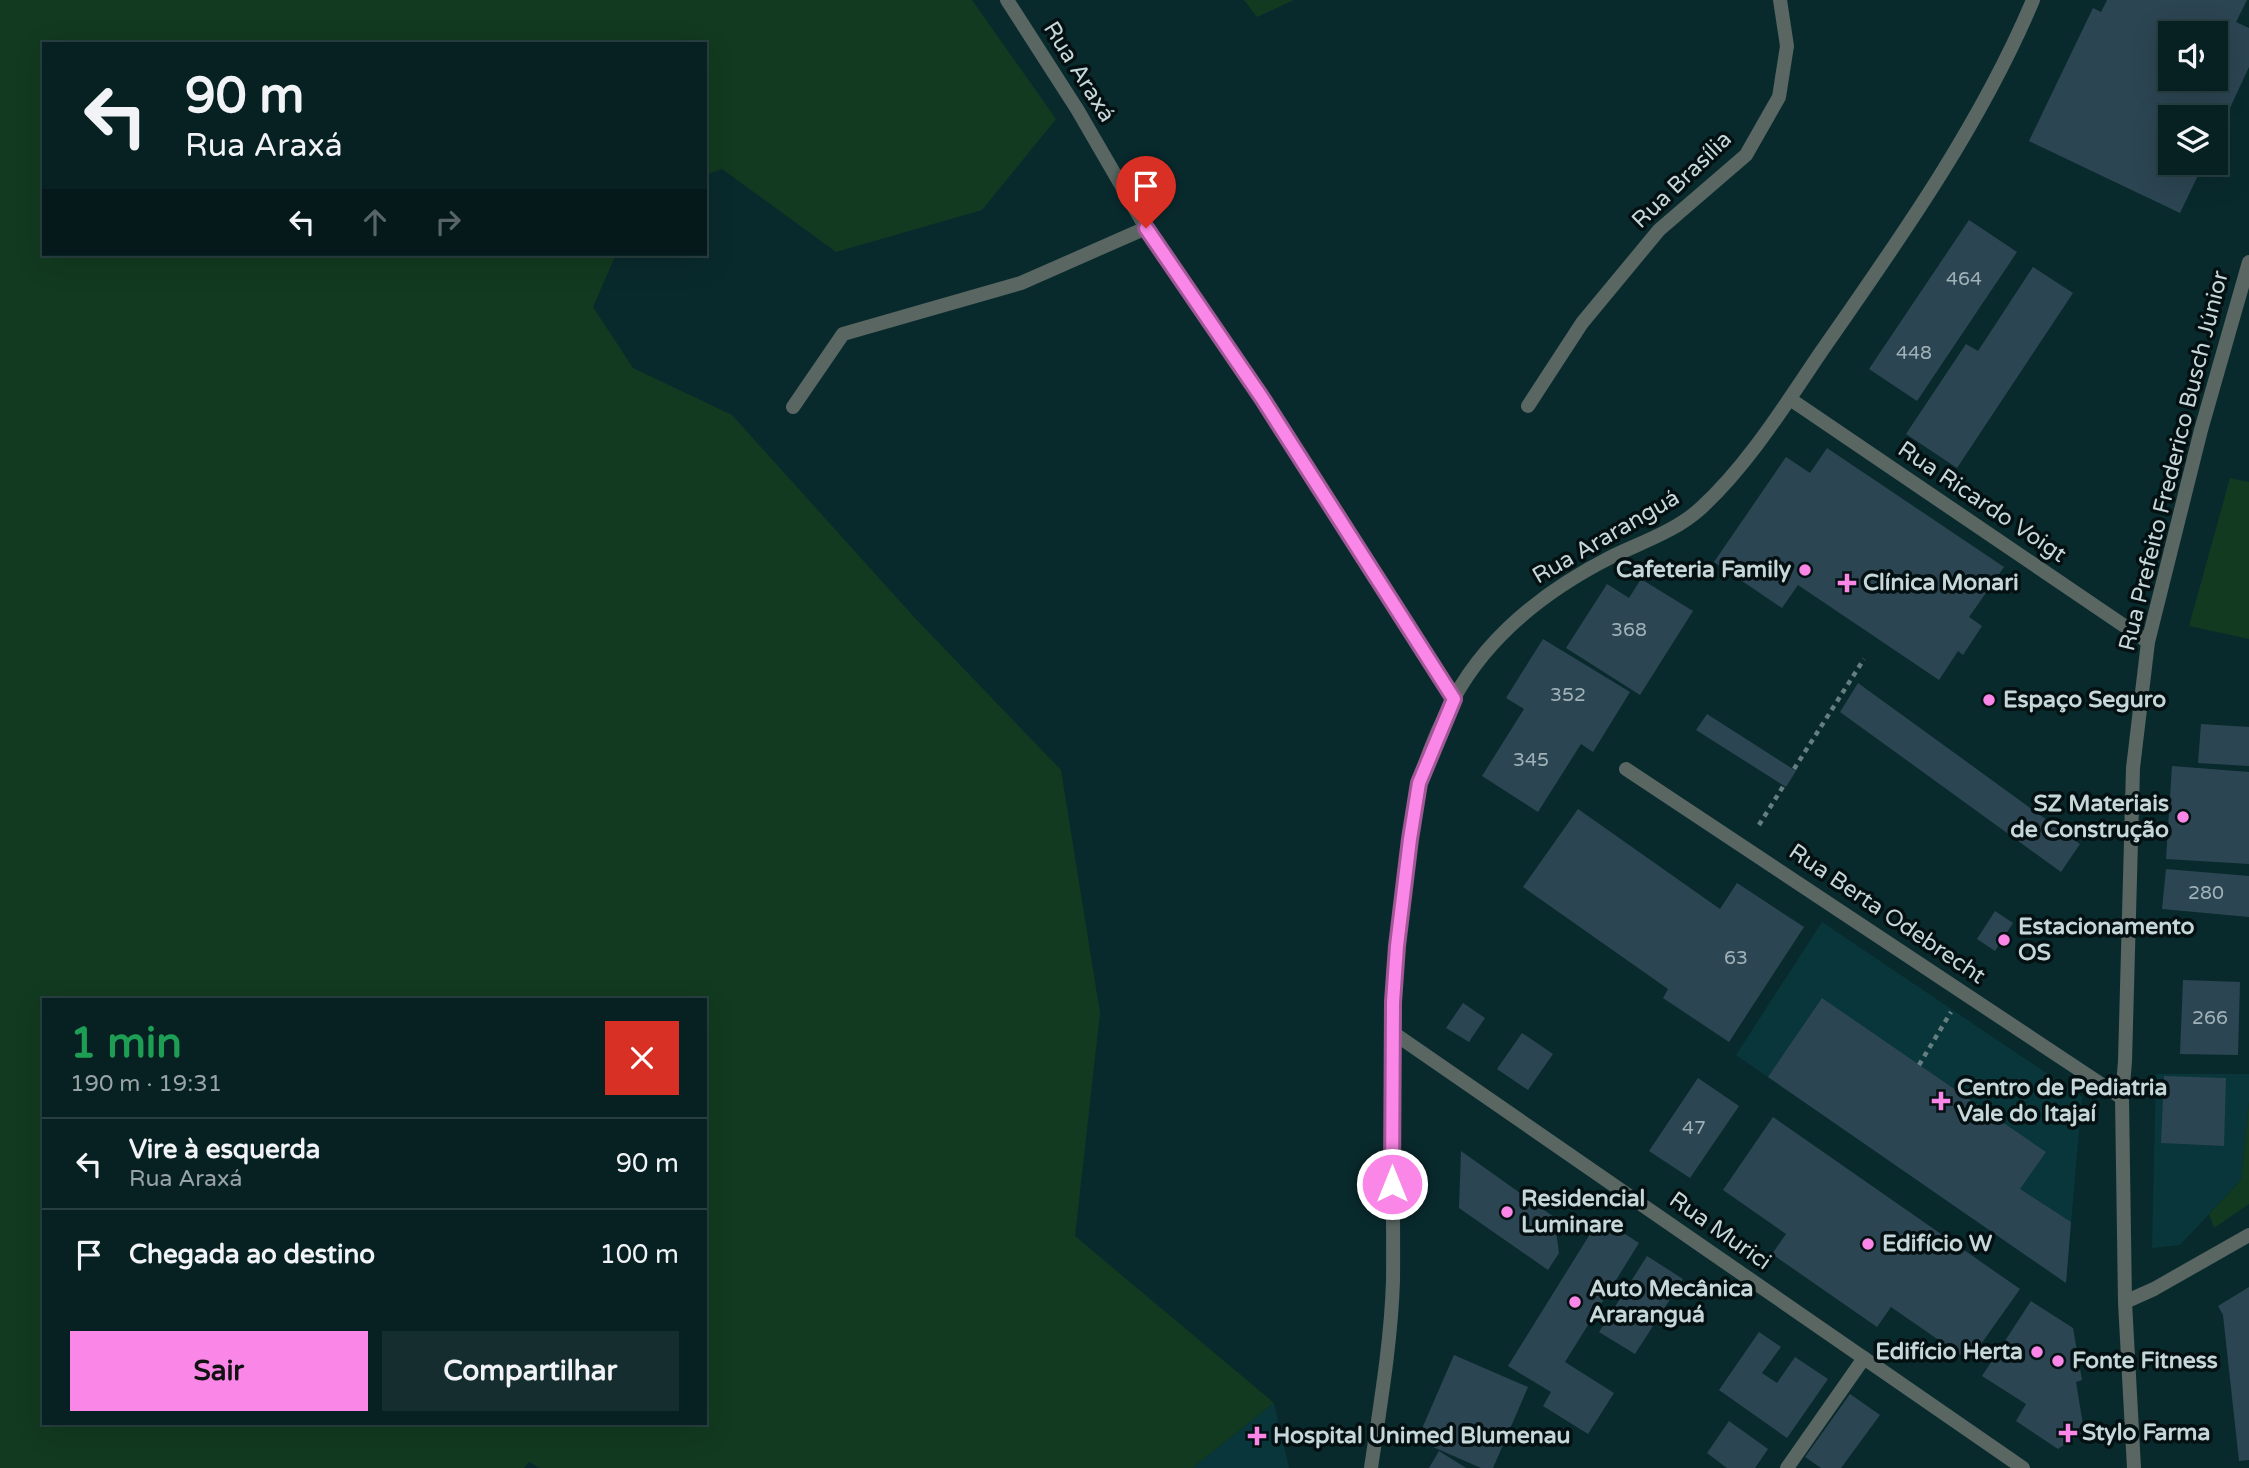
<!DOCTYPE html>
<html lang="pt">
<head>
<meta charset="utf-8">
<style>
  :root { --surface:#072022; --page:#152d2f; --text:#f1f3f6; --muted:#98a3a5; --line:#283e40; --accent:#fa87e7 }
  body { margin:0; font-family:"Varela Round",sans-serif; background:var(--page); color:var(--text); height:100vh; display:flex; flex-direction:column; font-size:26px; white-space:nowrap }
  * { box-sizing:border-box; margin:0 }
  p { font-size:23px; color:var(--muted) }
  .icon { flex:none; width:38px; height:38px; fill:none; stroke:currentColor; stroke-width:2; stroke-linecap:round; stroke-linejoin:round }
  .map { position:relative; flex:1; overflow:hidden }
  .panel { position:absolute; left:42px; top:998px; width:665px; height:427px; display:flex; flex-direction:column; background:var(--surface); border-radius:0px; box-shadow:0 7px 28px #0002,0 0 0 2px var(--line) }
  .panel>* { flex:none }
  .hud { position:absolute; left:42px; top:42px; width:665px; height:214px; border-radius:0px; box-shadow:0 7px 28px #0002,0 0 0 2px var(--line); background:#072022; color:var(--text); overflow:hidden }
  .fabs { position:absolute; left:2158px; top:21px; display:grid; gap:14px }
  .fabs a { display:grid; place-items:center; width:70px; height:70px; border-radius:0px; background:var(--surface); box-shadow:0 7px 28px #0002,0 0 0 2px var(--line); font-size:35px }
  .pin { position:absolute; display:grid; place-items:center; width:60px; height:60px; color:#fff; margin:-72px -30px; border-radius:50% 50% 50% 0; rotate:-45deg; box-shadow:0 0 7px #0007 }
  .pin .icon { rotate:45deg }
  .me { position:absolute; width:77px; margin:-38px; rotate:0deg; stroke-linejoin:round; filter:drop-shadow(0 0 5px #0008) }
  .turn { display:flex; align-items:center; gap:24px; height:147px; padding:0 28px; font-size:32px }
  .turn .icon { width:91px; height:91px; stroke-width:2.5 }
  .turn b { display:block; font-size:49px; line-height:60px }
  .lanes { display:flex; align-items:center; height:66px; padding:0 28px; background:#0003; justify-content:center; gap:35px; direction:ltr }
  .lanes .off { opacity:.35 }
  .round { display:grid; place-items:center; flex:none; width:74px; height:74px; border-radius:0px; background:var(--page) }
  .headline { display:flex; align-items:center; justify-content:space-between; height:119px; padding:0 28px }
  h1 { font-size:42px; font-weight:700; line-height:52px; color:#1e9e55 }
  .cta { display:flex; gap:14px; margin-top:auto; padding:14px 28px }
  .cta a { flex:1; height:80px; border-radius:0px; background:var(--accent); color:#111; font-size:28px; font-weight:700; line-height:80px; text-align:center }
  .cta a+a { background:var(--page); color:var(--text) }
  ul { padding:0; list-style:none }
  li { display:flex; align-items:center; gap:21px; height:91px; padding:0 28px; border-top:2px solid var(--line) }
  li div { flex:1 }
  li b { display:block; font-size:26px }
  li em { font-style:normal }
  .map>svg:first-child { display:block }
  .built { fill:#08363a }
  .green { fill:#123a20; fill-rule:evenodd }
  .building { fill:#2c4552; fill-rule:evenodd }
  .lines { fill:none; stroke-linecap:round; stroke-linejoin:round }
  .path { stroke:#657e80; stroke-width:4.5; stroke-dasharray:5 5; stroke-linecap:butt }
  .lane { stroke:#596662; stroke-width:14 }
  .street { stroke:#596662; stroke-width:14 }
  .route-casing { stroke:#a25896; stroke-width:18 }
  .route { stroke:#fa87e7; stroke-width:12 }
  .poi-dot { fill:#fa87e7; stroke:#041012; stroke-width:2.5 }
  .labels { text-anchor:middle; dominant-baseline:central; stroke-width:7; stroke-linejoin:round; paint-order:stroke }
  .number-label { font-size:19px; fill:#a0b2b7 }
  .street-label { font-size:23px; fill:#c6d7d9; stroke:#041012 }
  .poi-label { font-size:23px; font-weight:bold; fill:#c6d7d9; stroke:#041012; text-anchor:start }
</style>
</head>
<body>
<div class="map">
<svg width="2249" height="1468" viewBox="0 0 2249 1468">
  <rect width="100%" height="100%" fill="#092a2d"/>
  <path class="built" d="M1822 922 2082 1097 2066 1283 1736 1055Z
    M2156 1074H2249V1103L2241 1180 2180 1245 2152 1248Z
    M1274 1403 1289 1468H1192Z"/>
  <path class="green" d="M0 0H972L1056 119 982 210 836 252 722 169 705 175V44H44V254H616L593 307 633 368 732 415 914 617 1061 770 1100 1013 1075 1236 1274 1403 1192 1468H540L529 1462 524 1468H0ZM44 999H705V1423H44Z
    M1244 0H1294L1257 17Z
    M2230 478 2249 482V639L2189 626Z
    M2249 1103V1204L2214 1228 2209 1214 2241 1180Z"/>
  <path class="building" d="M2107 0H2247L2236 22 2249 28V67L2216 138V117H2170V163H2204L2180 213 2029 141 2093 8 2101 12ZM2170 33H2216V79H2170Z
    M1969 220 2017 252 1917 401 1869 369Z
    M2033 267 2073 293 1957 468 1906 434 1966 344 1978 351Z
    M1827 448 2004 567 1969 617 1982 626 1963 655 1958 651 1939 680 1798 585 1782 608 1714 562 1786 457 1810 473Z
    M1641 579 1693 611 1640 695 1566 648 1607 584 1629 598Z
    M1543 639 1630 692 1593 752 1581 744 1538 812 1482 776 1524 709 1506 698Z
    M1858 683 2080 844 2061 872 1840 712Z
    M1707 714 1796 771 1786 787 1696 730Z
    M2201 724 2249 727V766L2198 763Z
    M2172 766 2249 772V864L2166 859Z
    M1578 809 1720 909 1737 883 1804 927 1729 1042 1663 998 1668 989 1523 887Z
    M2166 869 2249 876V917L2162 909Z
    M1995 911 2013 923 1995 951 1977 939Z
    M2183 980 2240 982 2238 1055 2180 1054Z
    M1822 998 2046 1152 2020 1189 2071 1222 2066 1283 1768 1077Z
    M1463 1003 1485 1018 1469 1042 1446 1028Z
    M1522 1033 1553 1054 1528 1090 1497 1069Z
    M2164 1076 2226 1078 2224 1146 2161 1143Z
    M1698 1078 1739 1106 1690 1178 1649 1151Z
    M1773 1117 2020 1289 1969 1361 1891 1307 1877 1327 1772 1254 1786 1234 1723 1190Z
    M1461 1151 1554 1217 1559 1253 1548 1270 1459 1208Z
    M1600 1218 1639 1243 1565 1362 1614 1393 1588 1434 1543 1406 1551 1392 1508 1366Z
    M1647 1256 1683 1279 1635 1354 1599 1332Z
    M2249 1287V1460L2239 1461 2223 1315 2218 1306Z
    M2031 1301 2073 1328 2082 1380 2076 1382 2084 1431 2058 1449 2016 1421 2026 1404 1982 1376Z
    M1759 1332 1781 1347 1762 1373 1777 1383 1795 1357 1828 1379 1787 1438 1719 1390Z
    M1454 1355 1528 1387 1493 1468H1481L1417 1440Z
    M1850 1394 1880 1415 1841 1468H1821L1805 1457Z
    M1729 1421 1768 1449 1755 1468H1727L1707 1453Z
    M1439 1451 1466 1468H1429Z"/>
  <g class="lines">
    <path class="path" d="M1794 769 1864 659
      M1759 825 1784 785
      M1919 1065 1951 1012"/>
    <path class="lane" d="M793 407 843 334 1021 283 1146 228
      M1787 1468 1864 1358"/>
    <path class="street" d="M1007 0 1077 109 1146 228 1262 398 1454 699
      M1790 399 2148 642
      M1528 406 1582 323 1659 230 1746 155 1779 97 1787 46 1780 0
      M1626 769 2122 1098
      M1392 1032 2023 1468
      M2125 1302 2154 1289 2249 1235
      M1371 1468C1380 1406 1391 1343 1393 1281 1394 1189 1390 1098 1393 1006 1395 963 1400 921 1406 878 1410 847 1412 815 1419 785 1426 756 1440 724 1454 698 1489 634 1548 589 1611 557 1642 542 1676 531 1701 508 1748 465 1785 405 1821 352 1899 240 1980 126 2033 0
      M2134 1468 2125 1302 2122 1098 2125 1061 2133 768 2148 642 2201 430 2249 262"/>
  </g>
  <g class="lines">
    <g class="route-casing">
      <path id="route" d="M1146 228 1262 398 1454 699 1419 783 1410 839 1397 946 1393 1002 1392 1184"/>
    </g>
    <use href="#route" class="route"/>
  </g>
  <g class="poi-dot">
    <circle cx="1805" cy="570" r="7"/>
    <path d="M1843.5 572.5h7v7h7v7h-7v7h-7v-7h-7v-7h7z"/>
    <circle cx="1989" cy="700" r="7"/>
    <circle cx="2183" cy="817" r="7"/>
    <circle cx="2004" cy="940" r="7"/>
    <path d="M1937.5 1090.5h7v7h7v7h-7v7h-7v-7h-7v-7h7z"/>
    <circle cx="1507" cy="1212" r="7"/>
    <circle cx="1868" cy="1244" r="7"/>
    <circle cx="1575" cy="1302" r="7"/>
    <circle cx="2037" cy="1352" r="7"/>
    <circle cx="2058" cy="1361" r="7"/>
    <path d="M2064.5 1422.5h7v7h7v7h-7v7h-7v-7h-7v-7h7z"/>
    <path d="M1253.5 1425.5h7v7h7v7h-7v7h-7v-7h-7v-7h7z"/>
  </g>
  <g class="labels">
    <g class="number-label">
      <text x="1964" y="279">464</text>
      <text x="1914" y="353">448</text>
      <text x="1629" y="630">368</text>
      <text x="1568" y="695">352</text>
      <text x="1531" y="760">345</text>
      <text x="2206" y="893">280</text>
      <text x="1736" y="958">63</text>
      <text x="2210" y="1018">266</text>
      <text x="1694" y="1128">47</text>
    </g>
    <g class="street-label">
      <text transform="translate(1079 72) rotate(58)">Rua Araxá</text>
      <text transform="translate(1682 180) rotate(-44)">Rua Brasília</text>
      <text transform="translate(2174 461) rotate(-76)">Rua Prefeito Frederico Busch Júnior</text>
      <text transform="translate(1982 502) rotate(34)">Rua Ricardo Voigt</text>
      <text transform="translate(1606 537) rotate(-30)">Rua Araranguá</text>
      <text transform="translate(1887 914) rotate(34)">Rua Berta Odebrecht</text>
      <text transform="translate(1720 1231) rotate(35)">Rua Murici</text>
    </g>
    <g class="poi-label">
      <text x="1791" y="570" text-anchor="end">Cafeteria Family</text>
      <text x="1863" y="583">Clínica Monari</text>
      <text x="2003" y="700">Espaço Seguro</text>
      <text x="2169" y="804" text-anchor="end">SZ Materiais<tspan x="2169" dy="26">de Construção</tspan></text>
      <text x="2018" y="927">Estacionamento<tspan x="2018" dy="26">OS</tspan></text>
      <text x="1957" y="1088">Centro de Pediatria<tspan x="1957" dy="26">Vale do Itajaí</tspan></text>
      <text x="1521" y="1199">Residencial<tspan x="1521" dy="26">Luminare</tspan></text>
      <text x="1882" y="1244">Edifício W</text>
      <text x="1589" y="1289">Auto Mecânica<tspan x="1589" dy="26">Araranguá</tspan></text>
      <text x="2023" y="1352" text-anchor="end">Edifício Herta</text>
      <text x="2072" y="1361">Fonte Fitness</text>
      <text x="2082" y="1433">Stylo Farma</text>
      <text x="1273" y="1436">Hospital Unimed Blumenau</text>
    </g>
  </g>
</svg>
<div class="fabs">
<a><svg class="icon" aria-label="sound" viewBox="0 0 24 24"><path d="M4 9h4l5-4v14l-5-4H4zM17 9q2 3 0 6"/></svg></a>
<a><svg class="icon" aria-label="layers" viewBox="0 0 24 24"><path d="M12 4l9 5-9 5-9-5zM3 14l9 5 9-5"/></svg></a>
</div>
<div class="pin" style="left:1146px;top:228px;background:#d93025"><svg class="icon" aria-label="arrive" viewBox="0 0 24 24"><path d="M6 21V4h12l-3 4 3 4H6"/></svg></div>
<svg class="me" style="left:1392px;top:1184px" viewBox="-20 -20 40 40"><circle r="17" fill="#fa87e7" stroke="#fff" stroke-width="3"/><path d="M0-11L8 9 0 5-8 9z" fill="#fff"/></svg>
<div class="hud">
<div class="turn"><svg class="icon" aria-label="left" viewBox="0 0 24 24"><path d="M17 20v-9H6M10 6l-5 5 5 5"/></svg><div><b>90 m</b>Rua Araxá</div></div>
<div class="lanes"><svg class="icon" aria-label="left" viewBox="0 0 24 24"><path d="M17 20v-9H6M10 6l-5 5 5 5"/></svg><svg class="icon off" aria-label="ahead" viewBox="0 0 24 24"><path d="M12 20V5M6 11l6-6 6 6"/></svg><svg class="icon off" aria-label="right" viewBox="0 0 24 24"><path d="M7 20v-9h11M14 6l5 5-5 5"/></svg></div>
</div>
<section class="panel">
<div class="headline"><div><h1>1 min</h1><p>190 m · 19:31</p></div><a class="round" style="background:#d93025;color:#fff"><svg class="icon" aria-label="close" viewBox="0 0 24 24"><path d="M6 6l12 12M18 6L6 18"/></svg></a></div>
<ul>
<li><svg class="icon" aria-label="left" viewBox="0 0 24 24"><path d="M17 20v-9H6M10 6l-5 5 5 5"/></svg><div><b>Vire à esquerda</b><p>Rua Araxá</p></div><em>90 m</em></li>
<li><svg class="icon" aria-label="arrive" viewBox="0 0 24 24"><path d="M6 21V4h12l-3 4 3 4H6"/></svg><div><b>Chegada ao destino</b></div><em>100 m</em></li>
</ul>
<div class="cta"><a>Sair</a><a>Compartilhar</a></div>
</section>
</div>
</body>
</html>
